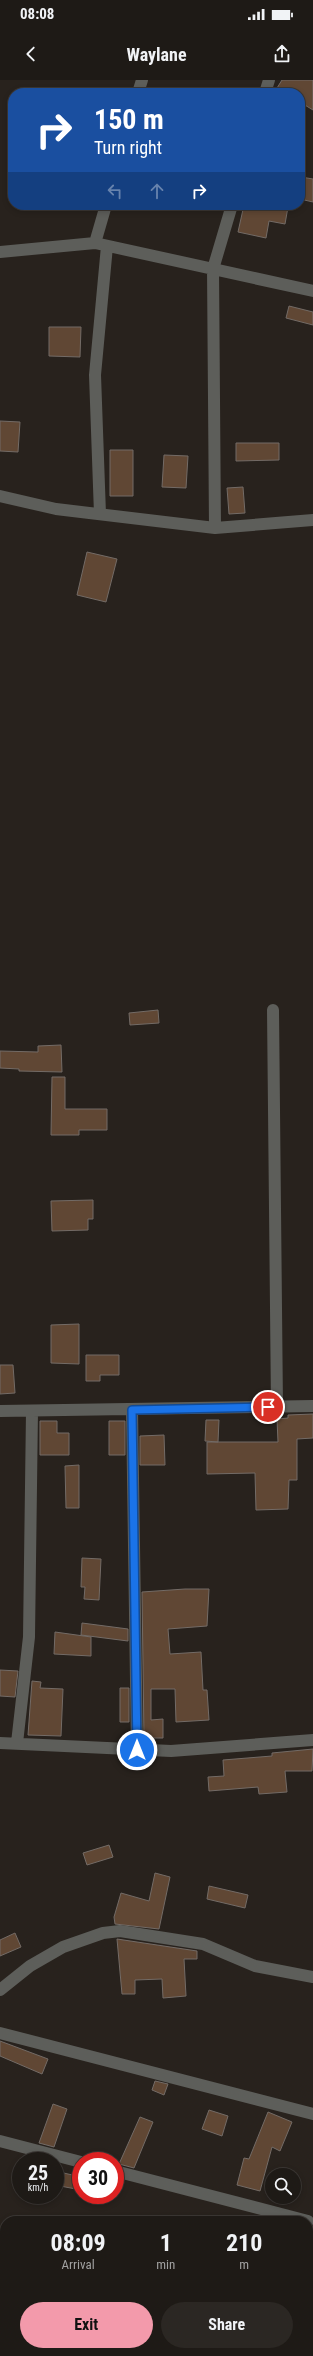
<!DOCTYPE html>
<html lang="en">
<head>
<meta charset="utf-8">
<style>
  :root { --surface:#1e1a16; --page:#2b2723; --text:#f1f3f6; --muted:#a1a1a1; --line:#3c3835; --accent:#f39aab }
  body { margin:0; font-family:"Roboto Condensed",sans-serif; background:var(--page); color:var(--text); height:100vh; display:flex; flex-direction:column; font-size:15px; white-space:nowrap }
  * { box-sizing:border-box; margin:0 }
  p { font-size:13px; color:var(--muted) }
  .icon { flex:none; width:22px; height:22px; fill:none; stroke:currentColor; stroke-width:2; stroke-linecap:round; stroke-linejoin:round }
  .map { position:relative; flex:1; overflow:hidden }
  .side { position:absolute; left:0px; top:2136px; width:313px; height:140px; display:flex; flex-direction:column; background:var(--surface); border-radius:16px 16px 0 0; box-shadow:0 2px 6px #0003,0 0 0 1px var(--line) }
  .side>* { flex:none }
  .banner { position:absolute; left:8px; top:8px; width:297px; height:122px; border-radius:16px; box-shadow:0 2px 6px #0003,0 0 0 1px var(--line); background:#1a4fa0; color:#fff; overflow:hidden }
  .controls { position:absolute; left:265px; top:2088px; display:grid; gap:8px }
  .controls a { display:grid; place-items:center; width:36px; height:36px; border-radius:50%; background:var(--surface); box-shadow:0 2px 6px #0003,0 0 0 1px var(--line); font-size:20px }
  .speed { position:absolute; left:12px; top:2072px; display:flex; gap:8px; font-size:20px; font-weight:700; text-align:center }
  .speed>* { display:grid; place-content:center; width:52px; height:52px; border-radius:50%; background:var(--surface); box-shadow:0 2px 6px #0003,0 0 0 1px var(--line); line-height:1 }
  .speed small { font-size:10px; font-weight:400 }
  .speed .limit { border:6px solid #d22; background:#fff; color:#111 }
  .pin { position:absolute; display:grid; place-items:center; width:34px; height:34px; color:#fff; margin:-17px; border:2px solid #fff; border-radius:50%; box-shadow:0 1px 4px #0007 }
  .me { position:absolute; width:44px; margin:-22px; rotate:0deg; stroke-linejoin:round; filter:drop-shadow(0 0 3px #0008) }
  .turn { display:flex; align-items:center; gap:14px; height:84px; padding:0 20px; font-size:18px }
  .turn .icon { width:52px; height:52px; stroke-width:2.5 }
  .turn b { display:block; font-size:28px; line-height:34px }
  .lanes { display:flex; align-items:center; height:38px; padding:0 20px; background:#0003; justify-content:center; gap:20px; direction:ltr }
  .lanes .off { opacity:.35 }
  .eta { display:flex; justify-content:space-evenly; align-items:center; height:68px; text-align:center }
  .eta b { font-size:24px; font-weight:700; line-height:28px }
  .cta { display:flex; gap:8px; margin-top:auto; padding:8px 20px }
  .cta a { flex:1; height:46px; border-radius:24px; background:var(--accent); color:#111; font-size:16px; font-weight:700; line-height:46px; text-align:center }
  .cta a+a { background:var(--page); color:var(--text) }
  .status { display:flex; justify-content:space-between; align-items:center; height:28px; padding:0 20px; background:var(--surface); direction:ltr }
  .status svg { height:11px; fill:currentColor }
  header { display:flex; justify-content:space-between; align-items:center; height:52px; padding:0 20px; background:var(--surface); font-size:18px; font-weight:700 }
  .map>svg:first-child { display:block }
  .building { fill:#604734; stroke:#736b66 }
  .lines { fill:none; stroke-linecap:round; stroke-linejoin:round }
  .minor { stroke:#5d5e5a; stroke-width:12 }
  .route-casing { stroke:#114b97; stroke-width:10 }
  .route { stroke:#1a73e8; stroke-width:7 }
</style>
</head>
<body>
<div class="status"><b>08:08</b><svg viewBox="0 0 49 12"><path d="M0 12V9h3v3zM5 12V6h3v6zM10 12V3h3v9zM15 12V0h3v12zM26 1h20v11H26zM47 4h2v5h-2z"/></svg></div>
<header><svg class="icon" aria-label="back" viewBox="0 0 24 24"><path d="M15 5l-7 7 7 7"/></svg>Waylane<svg class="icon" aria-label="share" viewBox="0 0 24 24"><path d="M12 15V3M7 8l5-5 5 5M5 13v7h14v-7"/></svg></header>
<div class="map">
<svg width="313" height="2276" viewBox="0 0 313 2276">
  <rect width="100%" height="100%" fill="#28221d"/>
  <path class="building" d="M282 0H313V30L300 22V13H285L277 8Z
    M301 97 313 99V122L300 119Z
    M244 125H277L288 127 285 144 269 141 266 158 238 152Z
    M289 226 313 232V245L286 238Z
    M49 247H81L80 277 49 276Z
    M0 341 20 342 18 372 0 371Z
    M236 363H279V380L236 381Z
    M110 370H133V416H110Z
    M164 375 188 376 186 408 162 407Z
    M243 407 245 433 229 434 227 408Z
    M87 472 117 479 106 522 77 515Z
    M158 930 159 943 130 945 129 933Z
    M61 965 62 992 19 991V989L0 988V971L38 972V966Z
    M52 997H65V1029H107V1050H79V1055H51Z
    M93 1120V1139H88V1150L52 1151 51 1121Z
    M79 1244V1284L51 1283V1245Z
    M86 1275H119V1295H100V1301H86Z
    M0 1285H13L15 1313 0 1314Z
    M313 1334V1358L297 1359V1400H289L288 1429 256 1430 255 1393 207 1394V1362H278L277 1339 288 1338V1335Z
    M206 1340H219L218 1362 205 1361Z
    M40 1341H57V1353H69V1375H40Z
    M109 1341H125V1375H109Z
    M164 1355 165 1385H140V1356Z
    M79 1385V1428H66L65 1386Z
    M82 1478 101 1479 99 1520 84 1519 85 1507H81Z
    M185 1509H209L207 1546 168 1549 170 1574 201 1572 203 1610H207L209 1640 176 1642 175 1609H151V1640L163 1639V1658H144L142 1512Z
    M82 1543 128 1549V1561L81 1555Z
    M55 1552 91 1557V1576L54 1574Z
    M0 1590 18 1591 15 1617 0 1616Z
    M32 1601 41 1602 40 1608 63 1609 61 1656 28 1655Z
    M120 1608H129V1642H120Z
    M313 1669 312 1691H285L287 1712 259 1714 258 1707 209 1711 208 1697 224 1696 223 1680 272 1676V1673Z
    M109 1765 113 1777 87 1785 83 1773Z
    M155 1793 170 1797 159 1849 115 1844 114 1837 121 1813 149 1821Z
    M209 1806 248 1815 245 1828 207 1819Z
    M15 1853 21 1867 0 1876V1860Z
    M117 1859 197 1871V1879H184L186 1916 163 1918 162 1899 135 1900V1914H122Z
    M0 1961 48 1979 42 1994 0 1976Z
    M155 2001 168 2004 164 2015 152 2010Z
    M53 2024 67 2029 54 2067 39 2063Z
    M209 2030 228 2036 222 2056 202 2049Z
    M268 2032 292 2042 280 2071 272 2067 260 2111 237 2105 244 2078 249 2079Z
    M140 2037 153 2042 134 2088 119 2084Z
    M55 2091 81 2097V2110L55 2105Z"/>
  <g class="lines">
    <path class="minor" d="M138 13 142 0
      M265 13 269 0
      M95 163 106 125
      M0 172 95 163 313 211
      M0 416 56 429 215 448 313 440
      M100 434 95 295 107 166
      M215 448 213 189 232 125
      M273 930 277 1327
      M132 1329 137 1669
      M0 1331 313 1326
      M0 1663 171 1671 313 1660
      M17 1663 29 1557 32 1331
      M0 1910 30 1886 63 1867 103 1853 120 1851 203 1864 255 1886 313 1897
      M0 1953 313 2034
      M0 2061 81 2082
      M115 2091 308 2141
      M0 2178 5 2179
      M308 2258 313 2259"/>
  </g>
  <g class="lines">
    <g class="route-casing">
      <path id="route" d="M137 1670 132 1330 268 1327"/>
    </g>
    <use href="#route" class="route"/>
  </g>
</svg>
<div class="controls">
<a><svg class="icon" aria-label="search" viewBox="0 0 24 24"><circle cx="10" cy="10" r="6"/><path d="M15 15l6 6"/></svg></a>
</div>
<div class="speed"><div>25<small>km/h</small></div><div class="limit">30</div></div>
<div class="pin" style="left:268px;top:1327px;background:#d93025"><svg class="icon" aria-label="arrive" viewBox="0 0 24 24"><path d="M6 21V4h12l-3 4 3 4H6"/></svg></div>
<svg class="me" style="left:137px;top:1670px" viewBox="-20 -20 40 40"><circle r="17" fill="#1a73e8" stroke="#fff" stroke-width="3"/><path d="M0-11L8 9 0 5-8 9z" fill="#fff"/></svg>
<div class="banner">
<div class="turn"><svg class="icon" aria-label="right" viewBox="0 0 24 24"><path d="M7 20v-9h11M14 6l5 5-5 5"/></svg><div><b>150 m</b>Turn right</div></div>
<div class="lanes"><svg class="icon off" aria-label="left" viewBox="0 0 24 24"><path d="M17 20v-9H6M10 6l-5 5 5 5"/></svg><svg class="icon off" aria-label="ahead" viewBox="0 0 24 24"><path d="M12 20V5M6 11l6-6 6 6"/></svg><svg class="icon" aria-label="right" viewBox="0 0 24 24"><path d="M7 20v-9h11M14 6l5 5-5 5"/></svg></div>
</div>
<section class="side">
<div class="eta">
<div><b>08:09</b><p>Arrival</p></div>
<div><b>1</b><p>min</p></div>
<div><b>210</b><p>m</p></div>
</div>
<div class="cta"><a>Exit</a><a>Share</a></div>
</section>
</div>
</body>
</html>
